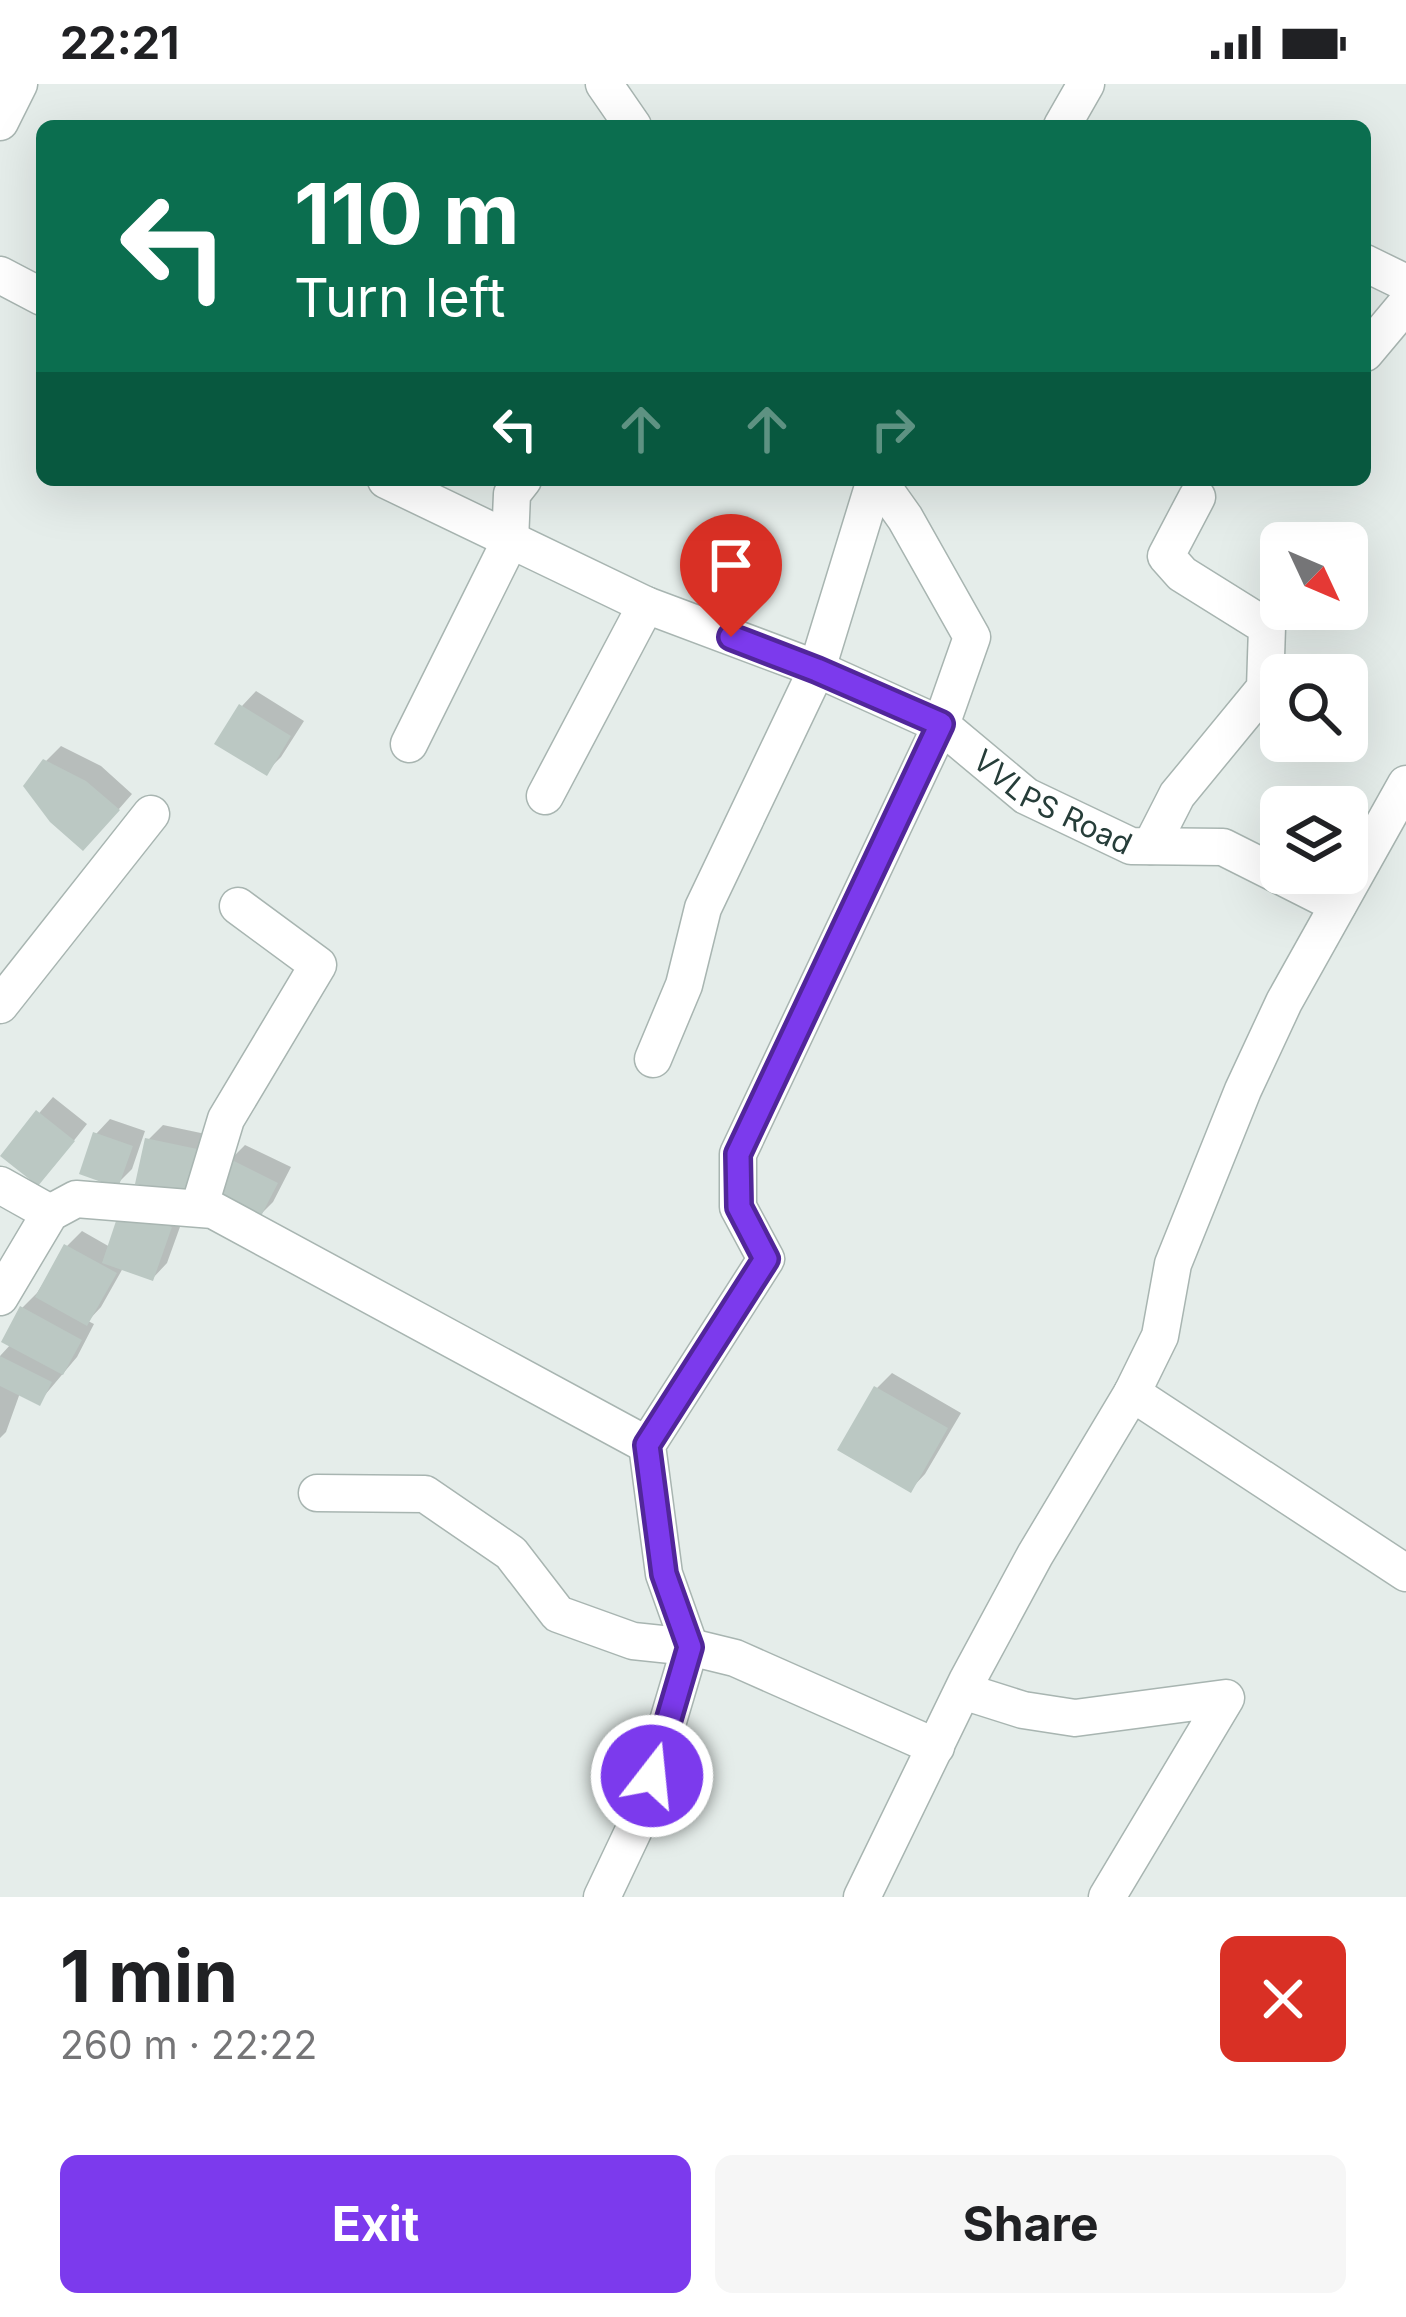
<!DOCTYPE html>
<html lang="en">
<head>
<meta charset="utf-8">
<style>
  :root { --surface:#fff; --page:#f6f6f6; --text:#202124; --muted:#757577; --accent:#7c3aed }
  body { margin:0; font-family:Inter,sans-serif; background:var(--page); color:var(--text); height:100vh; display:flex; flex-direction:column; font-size:45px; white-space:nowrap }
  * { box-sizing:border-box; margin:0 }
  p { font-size:39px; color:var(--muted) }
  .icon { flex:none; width:66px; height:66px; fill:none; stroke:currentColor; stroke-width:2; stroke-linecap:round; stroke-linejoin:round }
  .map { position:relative; height:1813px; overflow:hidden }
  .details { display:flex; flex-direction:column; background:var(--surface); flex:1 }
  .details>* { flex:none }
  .hud { position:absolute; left:36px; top:36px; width:1335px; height:366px; border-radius:18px; box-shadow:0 12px 48px #0002; background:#0b6e4f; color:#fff; overflow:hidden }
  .needle { width:78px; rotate:134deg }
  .fabs { position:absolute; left:1260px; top:438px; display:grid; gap:24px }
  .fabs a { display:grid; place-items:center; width:108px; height:108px; border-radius:18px; background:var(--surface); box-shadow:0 12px 48px #0002; font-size:60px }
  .pin { position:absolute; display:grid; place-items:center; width:102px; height:102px; color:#fff; margin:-123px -51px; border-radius:50% 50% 50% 0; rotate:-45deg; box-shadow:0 0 12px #0007 }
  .pin .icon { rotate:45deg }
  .me { position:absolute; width:132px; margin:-66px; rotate:16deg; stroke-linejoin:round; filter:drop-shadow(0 0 9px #0008) }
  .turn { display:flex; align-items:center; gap:42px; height:252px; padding:0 60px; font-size:54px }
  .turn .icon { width:156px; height:156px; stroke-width:2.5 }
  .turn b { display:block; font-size:84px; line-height:102px }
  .lanes { display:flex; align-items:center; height:114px; padding:0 60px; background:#0003; justify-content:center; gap:60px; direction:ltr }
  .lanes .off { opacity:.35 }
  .round { display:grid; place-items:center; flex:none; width:126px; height:126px; border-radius:18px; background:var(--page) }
  .overview { display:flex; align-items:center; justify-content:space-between; height:204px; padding:0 60px }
  h1 { font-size:72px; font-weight:700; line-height:90px }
  .action { display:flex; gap:24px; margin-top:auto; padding:24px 60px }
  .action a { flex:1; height:138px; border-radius:18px; background:var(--accent); color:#fff; font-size:48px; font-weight:700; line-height:138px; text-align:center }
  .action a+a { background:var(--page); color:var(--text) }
  .status { display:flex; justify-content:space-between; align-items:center; height:84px; padding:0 60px; background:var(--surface); direction:ltr }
  .status svg { height:33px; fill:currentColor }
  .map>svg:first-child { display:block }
  .shadow { fill:#0003 }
  .building { fill:#bbc8c3 }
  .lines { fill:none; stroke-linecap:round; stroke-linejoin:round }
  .minor-casing { stroke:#a8b5b1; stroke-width:39 }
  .minor { stroke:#fff; stroke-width:36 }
  .route-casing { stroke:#51269a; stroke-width:30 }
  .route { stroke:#7c3aed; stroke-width:21 }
  .labels { text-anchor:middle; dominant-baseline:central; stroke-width:9; stroke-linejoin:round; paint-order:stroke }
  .street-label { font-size:30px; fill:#263d39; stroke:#f5faf8 }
</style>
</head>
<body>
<div class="status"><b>22:21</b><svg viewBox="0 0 49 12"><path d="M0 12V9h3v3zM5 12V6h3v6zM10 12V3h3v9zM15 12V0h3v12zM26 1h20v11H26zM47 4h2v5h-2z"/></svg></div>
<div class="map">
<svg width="1406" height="1813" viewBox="0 0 1406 1813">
  <rect width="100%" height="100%" fill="#e5edea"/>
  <path class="shadow" d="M256 607 304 637 281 673 266 688 242 622Z
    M61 662 101 682 132 710 98 749 46 677Z
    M53 1013 87 1040 53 1083 3 1071Z
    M110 1035 145 1047 132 1085 117 1100 96 1050Z
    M163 1041 215 1052 206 1094 148 1056Z
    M245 1061 291 1083 273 1118 259 1132 230 1076Z
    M185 1129 167 1179 153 1194 123 1184 101 1223 88 1237 94 1240 77 1273 39 1318 20 1309 6 1348 0 1354V1272L11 1260 22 1224 37 1209 67 1162 82 1147 110 1163Z
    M892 1289 961 1329 925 1390 911 1405 877 1304Z"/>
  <path class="building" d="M239 620 291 652 267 692 214 660Z
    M43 675 86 697 120 726 83 767 50 738 23 702Z
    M36 1026 75 1057 38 1102 0 1072Z
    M93 1048 133 1062 118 1104 79 1090Z
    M145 1054 202 1066 193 1112 135 1100Z
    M228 1074 278 1099 259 1136 209 1111Z
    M120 1125 172 1143 153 1197 102 1179Z
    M64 1160 117 1189 87 1242 35 1213Z
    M20 1222 82 1256 63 1291 1 1258Z
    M0 1272 52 1298 40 1322 0 1302Z
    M874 1302 948 1344 911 1409 837 1366Z"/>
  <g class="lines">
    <g class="minor-casing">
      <g id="minor">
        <path d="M604 0 633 42"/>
        <path d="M0 38 19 0"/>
        <path d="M1062 42 1086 0"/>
        <path d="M1365 179 1406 199"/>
        <path d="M0 191 42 213"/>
        <path d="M1365 269 1406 220"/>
        <path id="s1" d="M386 396 646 521 817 585 941 641 1026 712 1131 762 1223 763 1338 821"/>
        <path d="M409 660 510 457 512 410 523 396"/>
        <path d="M545 712 646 521"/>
        <path d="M1151 762 1177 711 1265 604 1267 543 1182 490 1166 472 1197 413"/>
        <path d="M0 921 151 730"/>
        <path d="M653 975 684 901 703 824 817 585 875 396"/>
        <path d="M0 1101 50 1129"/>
        <path d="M199 1124 226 1035 318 881 238 822"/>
        <path d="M0 1213 50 1129 76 1115 213 1126 647 1361"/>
        <path d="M1132 1309 1406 1489"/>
        <path d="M317 1409 425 1410 511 1469 558 1530 633 1557 690 1563 735 1574 936 1663"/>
        <path d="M963 1607 1023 1626 1075 1634 1226 1614 1107 1813"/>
        <path d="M602 1813 639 1735 690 1563 664 1490 647 1361 766 1175 738 1123V1070L941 641 972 553 905 434 878 396"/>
        <path d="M862 1813 967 1597 1035 1471 1132 1309 1160 1252 1173 1180 1243 1006 1284 918 1406 700"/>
      </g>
    </g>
    <use href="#minor" class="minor"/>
  </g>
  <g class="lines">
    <g class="route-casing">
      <path id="route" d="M652 1692 690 1563 664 1490 647 1361 766 1175 739 1123 738 1070 941 640 817 586 731 553"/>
    </g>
    <use href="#route" class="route"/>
  </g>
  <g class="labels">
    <g class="street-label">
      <text stroke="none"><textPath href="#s1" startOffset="744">VVLPS Road</textPath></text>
    </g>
  </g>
</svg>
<div class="fabs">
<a><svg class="needle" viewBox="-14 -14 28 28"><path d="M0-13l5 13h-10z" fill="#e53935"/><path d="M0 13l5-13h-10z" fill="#757577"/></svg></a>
<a><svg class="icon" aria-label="search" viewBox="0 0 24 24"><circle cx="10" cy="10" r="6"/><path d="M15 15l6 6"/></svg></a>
<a><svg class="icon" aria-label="layers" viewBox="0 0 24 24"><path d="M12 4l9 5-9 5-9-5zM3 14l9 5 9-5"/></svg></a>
</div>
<div class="pin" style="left:731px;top:553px;background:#d93025"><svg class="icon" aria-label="arrive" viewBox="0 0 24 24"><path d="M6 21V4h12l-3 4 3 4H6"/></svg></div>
<svg class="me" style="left:652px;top:1692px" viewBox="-20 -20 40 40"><circle r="17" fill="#7c3aed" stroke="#fff" stroke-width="3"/><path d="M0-11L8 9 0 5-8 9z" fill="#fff"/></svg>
<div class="hud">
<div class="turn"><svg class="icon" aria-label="left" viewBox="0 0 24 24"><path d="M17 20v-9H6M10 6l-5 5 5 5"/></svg><div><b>110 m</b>Turn left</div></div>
<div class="lanes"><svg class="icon" aria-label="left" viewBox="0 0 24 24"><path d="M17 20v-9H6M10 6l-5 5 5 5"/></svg><svg class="icon off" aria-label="ahead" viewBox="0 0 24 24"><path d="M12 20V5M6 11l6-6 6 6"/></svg><svg class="icon off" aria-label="ahead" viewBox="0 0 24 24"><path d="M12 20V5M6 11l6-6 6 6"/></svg><svg class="icon off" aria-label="right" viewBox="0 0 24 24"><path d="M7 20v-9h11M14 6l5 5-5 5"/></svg></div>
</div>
</div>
<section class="details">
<div class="overview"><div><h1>1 min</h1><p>260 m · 22:22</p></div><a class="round" style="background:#d93025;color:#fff"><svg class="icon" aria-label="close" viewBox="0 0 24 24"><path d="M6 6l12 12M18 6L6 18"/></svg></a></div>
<div class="action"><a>Exit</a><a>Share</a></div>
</section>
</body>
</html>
